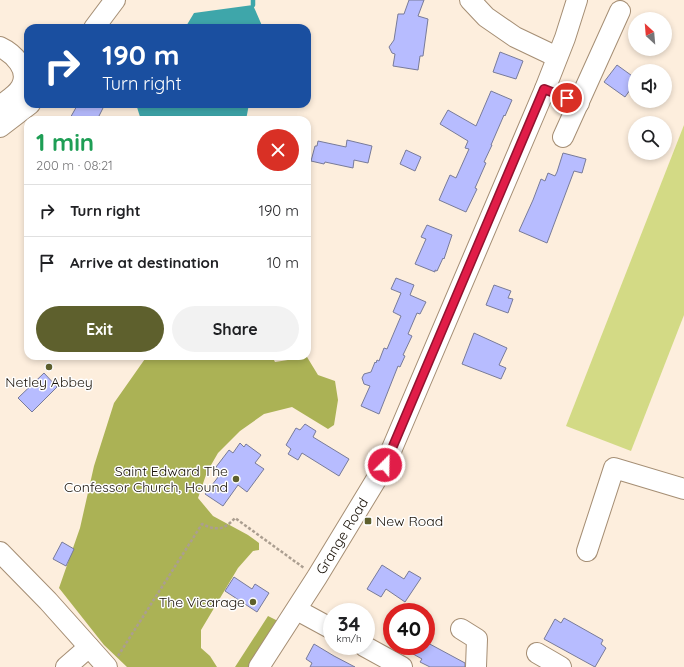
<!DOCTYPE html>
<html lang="en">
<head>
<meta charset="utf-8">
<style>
  :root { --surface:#fff; --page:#f2f2f2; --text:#202124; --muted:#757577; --line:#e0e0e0; --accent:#5e602d }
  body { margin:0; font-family:Quicksand,sans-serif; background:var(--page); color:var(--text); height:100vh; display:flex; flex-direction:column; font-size:15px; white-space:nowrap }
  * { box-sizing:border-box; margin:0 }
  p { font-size:13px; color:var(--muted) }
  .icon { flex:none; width:22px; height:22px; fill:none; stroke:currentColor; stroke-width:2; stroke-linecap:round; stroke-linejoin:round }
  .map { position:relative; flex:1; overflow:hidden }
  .drawer { position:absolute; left:24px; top:116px; width:287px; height:244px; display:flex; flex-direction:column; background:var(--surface); border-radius:12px; box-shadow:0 2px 6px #0003 }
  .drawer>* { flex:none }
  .top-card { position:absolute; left:24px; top:24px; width:287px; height:84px; border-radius:12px; box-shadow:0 2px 6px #0003; background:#1a4fa0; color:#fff; overflow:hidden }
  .needle { width:26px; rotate:334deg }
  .buttons { position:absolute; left:628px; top:12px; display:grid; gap:8px }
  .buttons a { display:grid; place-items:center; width:44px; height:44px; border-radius:50%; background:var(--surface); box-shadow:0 2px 6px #0003; font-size:20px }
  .speed { position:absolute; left:323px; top:603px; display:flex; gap:8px; font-size:20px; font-weight:700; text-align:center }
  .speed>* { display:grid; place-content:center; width:52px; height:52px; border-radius:50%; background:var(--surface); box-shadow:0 2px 6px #0003; line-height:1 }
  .speed small { font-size:10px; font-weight:400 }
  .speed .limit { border:6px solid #d22; background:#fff; color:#111 }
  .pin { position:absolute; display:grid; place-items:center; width:34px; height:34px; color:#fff; margin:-17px; border:2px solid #fff; border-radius:50%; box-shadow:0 1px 4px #0007 }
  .me { position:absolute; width:44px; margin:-22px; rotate:23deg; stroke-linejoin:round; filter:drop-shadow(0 0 3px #0008) }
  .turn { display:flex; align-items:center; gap:14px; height:84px; padding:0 12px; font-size:18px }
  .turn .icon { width:52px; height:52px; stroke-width:2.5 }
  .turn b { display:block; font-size:28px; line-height:34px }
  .round { display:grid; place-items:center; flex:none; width:42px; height:42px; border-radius:21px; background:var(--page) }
  .headline { display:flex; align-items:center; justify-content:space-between; height:68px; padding:0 12px }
  h1 { font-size:24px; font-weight:700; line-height:30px; color:#1e9e55 }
  .primary-button { display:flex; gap:8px; margin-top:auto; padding:8px 12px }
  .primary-button a { flex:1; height:46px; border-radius:24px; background:var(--accent); color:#fff; font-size:16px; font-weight:700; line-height:46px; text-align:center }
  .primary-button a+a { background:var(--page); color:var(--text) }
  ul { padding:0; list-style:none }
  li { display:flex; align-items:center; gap:12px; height:52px; padding:0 12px; border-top:1px solid var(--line) }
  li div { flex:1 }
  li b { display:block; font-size:15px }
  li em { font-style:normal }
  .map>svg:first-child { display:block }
  .green { fill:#d3da85 }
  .forest { fill:#abb255 }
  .water { fill:#3ea6aa }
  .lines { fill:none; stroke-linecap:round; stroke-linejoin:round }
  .stream { stroke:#3ea6aa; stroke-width:4.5 }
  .building { fill:#b7bcff; stroke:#787b99 }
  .minor-casing { stroke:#a58e74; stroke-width:22 }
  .path { stroke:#ab9e90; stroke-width:2.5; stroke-dasharray:3 2; stroke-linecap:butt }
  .minor { stroke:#fff; stroke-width:20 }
  .route-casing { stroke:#92132f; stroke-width:10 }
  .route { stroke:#e11d48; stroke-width:7 }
  .poi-dot { fill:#5e602d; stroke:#fefefe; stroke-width:1.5 }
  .labels { text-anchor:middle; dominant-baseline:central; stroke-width:3; stroke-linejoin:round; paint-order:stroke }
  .poi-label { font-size:14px; fill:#191107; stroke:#fefefe; text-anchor:end }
  .street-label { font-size:14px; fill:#191107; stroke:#fefefe }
</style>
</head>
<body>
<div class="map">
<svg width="684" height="667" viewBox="0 0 684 667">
  <rect width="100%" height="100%" fill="#fdeedd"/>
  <path class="green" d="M684 125V315L631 451 566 426Z"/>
  <path class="forest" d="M147 356H272L275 362 307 357 318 375 335 381 338 400 334 425 328 429 292 407 264 414 240 431 218 453 207 472 198 498 213 516 248 535 259 543V550L253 551 238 568 201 630V648L210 656 217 667H127L104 645 59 588 80 528 94 466 114 403Z
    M268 616 278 621 248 667H235Z"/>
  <path class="water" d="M253 5 263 28H185L194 13Z
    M136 104H249L246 120H141Z"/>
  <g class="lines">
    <path class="stream" d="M253 0V5"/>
  </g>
  <path class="building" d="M409 0H424L418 16 428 19 423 56H420L418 70 393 66 395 54 392 53 389 47 394 40 398 14H404Z
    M500 52 523 61 516 79 493 72Z
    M617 65 635 78V83L625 97 604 82Z
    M491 91 512 100 505 116 504 115 491 145H492L484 162 486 163 475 188 477 189 466 212 439 200 450 175 456 178 469 149 465 148 468 141 440 124 448 110 476 126Z
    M78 104H105L97 120H69Z
    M347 140 372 146 368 163 354 160 353 168 325 162 324 164 311 161 315 146H317L318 141 346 147Z
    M406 150 421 157 415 171 400 164Z
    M563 153 586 159 582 173 574 171 547 243 519 231 533 200 541 179 545 181 548 173 555 176 557 172Z
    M427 225 452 235 444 259 443 258 437 271 435 270V272L415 264 426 239 421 237Z
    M396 278 414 285 410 295 426 302 420 314 417 313 408 334 412 336 403 355 405 356 400 367 398 366 379 414 361 406 370 386 364 384 362 378 364 374 371 372 375 362 376 363 377 360 379 361 384 348 387 349 401 316 393 312 401 293 391 289Z
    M494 285 511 291 508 298 513 299 508 313 486 305Z
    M474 333 507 348 499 365 506 368 501 379 462 364Z
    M44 373 57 387 32 412 18 398Z
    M305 424 316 431 313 437 349 459 339 476 302 453 298 460 288 454 291 449 286 445 296 428 300 430Z
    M240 443 244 447 246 444 261 455 255 463 264 469 247 492 238 485 223 506 205 494 222 472 216 467 229 450 233 453Z
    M62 542 74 549 66 566 53 559Z
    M382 565 404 579 409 571 421 578 405 602 386 589 381 597 367 589Z
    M234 577 252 589 255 584 269 593 257 612 225 591Z
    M564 618 603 640 601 644 606 648 595 667 544 639 555 619 561 623Z
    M426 642 465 663V667H430L420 662 422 659 399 646H426Z
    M314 644 334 656 355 667H310L312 663 306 659Z"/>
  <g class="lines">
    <g class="minor-casing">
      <g id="minor">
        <path d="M470 0 486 17 515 37 557 57"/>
        <path d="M94 28 115 0"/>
        <path d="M0 47C13 53 31 70 21 87 17 95 6 101 0 106"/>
        <path d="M545 89 579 103"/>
        <path d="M0 127 30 104"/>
        <path d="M563 137 620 11"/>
        <path d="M587 551 614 468 684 489"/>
        <path d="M0 552 48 601 107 667"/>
        <path d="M297 610 332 629"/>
        <path d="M461 629 477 639 476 667"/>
        <path d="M364 646 402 667"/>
        <path d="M537 653 561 667"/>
        <path d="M66 667 89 647"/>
        <path id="s1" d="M259 667 317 577 385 465 545 89 565 38 577 0"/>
      </g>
    </g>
    <path class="path" d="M118 656 202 524C217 531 224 530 235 518L304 568"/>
    <use href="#minor" class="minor"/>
  </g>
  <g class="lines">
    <g class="route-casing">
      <path id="route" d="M385 465 544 89 567 98"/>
    </g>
    <use href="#route" class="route"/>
  </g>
  <g class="poi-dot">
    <circle cx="49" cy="367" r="4"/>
    <circle cx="236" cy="479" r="4"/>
    <rect x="364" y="517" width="8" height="8" rx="2"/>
    <circle cx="253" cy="602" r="4"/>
  </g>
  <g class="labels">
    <g class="poi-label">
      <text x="49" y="382" text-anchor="middle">Netley Abbey</text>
      <text x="228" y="471">Saint Edward The<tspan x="228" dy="16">Confessor Church, Hound</tspan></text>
      <text x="376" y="521" text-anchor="start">New Road</text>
      <text x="245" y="602">The Vicarage</text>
    </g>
    <g class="street-label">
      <text stroke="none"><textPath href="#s1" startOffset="155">Grange Road</textPath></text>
    </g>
  </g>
</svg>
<div class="buttons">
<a><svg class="needle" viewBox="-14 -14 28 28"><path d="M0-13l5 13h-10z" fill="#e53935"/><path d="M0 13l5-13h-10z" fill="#757577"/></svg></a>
<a><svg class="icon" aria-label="sound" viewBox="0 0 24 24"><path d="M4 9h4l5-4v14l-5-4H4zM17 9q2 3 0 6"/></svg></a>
<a><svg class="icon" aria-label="search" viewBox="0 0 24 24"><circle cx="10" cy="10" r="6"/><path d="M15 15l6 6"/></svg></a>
</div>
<div class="speed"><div>34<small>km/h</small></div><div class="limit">40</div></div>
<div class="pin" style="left:567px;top:98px;background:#d93025"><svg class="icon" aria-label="arrive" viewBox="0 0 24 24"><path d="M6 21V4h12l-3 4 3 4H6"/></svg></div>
<svg class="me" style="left:385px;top:465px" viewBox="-20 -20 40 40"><circle r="17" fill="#e11d48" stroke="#fff" stroke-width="3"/><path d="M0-11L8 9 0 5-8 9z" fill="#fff"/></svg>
<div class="top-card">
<div class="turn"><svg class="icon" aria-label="right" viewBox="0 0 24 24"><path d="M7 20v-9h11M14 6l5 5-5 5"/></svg><div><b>190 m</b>Turn right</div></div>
</div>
<section class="drawer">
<div class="headline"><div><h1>1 min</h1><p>200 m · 08:21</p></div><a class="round" style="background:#d93025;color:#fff"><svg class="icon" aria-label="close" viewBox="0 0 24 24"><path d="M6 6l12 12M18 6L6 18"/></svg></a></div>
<ul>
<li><svg class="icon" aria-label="right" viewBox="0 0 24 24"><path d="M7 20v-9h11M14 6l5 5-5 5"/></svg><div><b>Turn right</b></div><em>190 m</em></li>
<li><svg class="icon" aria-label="arrive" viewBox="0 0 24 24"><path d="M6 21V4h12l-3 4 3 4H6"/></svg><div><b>Arrive at destination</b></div><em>10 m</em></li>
</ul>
<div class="primary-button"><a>Exit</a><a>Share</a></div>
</section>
</div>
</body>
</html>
